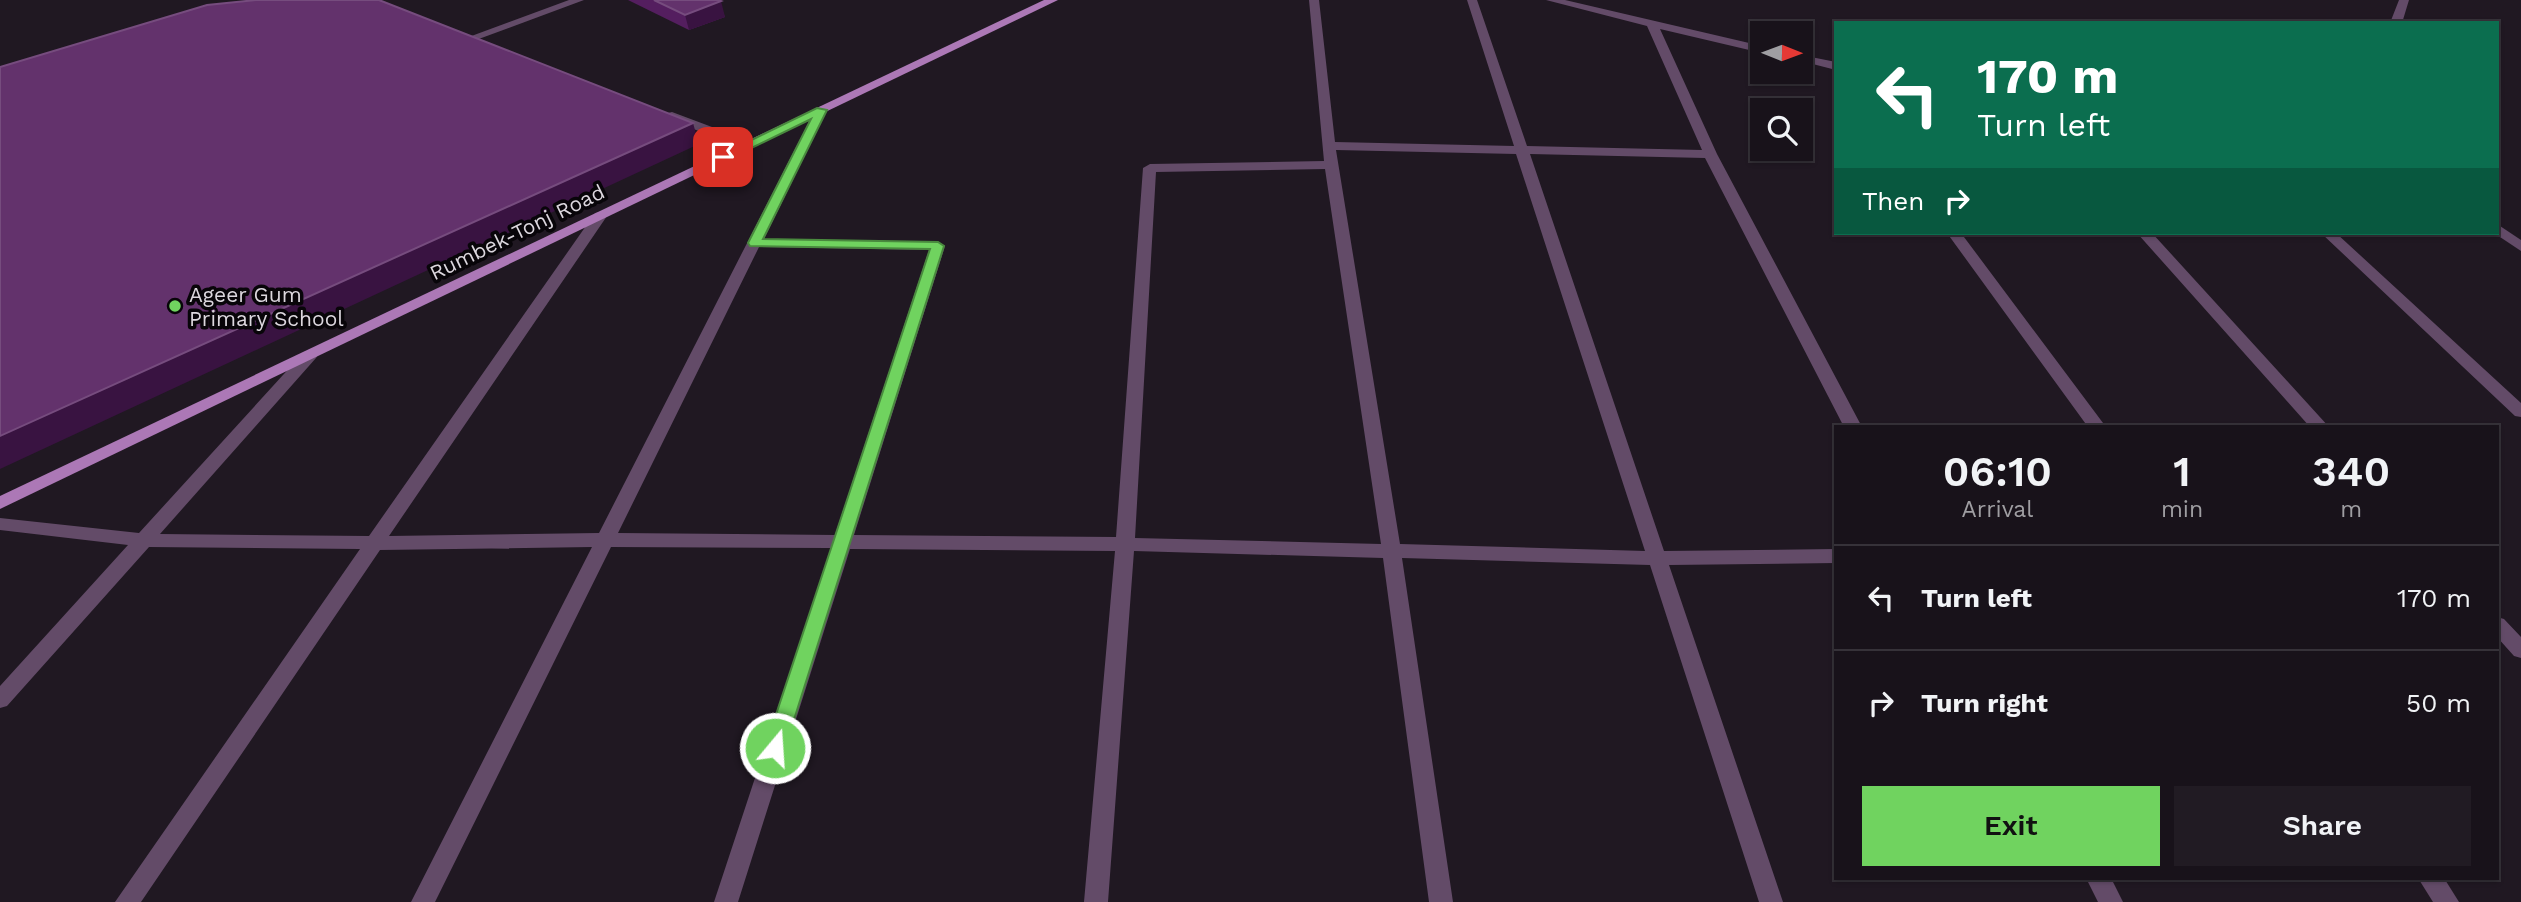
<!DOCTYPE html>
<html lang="en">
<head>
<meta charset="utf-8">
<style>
  :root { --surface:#18121a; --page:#211b23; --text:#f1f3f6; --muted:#9f9ea2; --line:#363239; --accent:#70d35f }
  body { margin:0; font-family:"Work Sans",sans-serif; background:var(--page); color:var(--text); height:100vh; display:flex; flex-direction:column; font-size:26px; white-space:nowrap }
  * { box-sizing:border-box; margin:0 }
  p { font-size:23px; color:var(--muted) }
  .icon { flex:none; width:38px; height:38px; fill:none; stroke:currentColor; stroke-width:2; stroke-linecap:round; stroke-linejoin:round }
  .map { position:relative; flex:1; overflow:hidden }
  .side { position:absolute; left:1834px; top:425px; width:665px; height:455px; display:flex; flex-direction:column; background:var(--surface); border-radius:0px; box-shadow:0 2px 5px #0004,0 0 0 2px var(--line) }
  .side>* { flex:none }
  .top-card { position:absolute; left:1834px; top:21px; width:665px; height:214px; border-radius:0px; box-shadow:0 2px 5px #0004,0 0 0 2px var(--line); background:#0b6e4f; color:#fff; overflow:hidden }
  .needle { width:46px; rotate:91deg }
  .tools { position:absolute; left:1750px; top:21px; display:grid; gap:14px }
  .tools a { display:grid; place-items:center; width:63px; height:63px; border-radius:0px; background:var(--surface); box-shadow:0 2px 5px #0004,0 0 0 2px var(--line); font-size:35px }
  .pin { position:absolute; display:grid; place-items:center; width:60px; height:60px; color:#fff; margin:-30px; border-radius:14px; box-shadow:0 4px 10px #0006 }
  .me { position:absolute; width:77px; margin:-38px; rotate:18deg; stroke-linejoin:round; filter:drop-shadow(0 0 5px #0008) }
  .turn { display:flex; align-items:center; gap:24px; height:147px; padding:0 28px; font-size:32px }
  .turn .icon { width:91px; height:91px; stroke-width:2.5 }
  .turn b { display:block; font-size:49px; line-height:60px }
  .then { display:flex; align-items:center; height:66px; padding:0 28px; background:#0003; gap:14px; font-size:26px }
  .eta { display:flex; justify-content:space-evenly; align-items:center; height:119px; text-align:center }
  .eta b { font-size:42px; font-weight:600; line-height:49px }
  .action { display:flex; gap:14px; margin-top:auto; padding:14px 28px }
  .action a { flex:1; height:80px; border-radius:0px; background:var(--accent); color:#111; font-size:28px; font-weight:600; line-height:80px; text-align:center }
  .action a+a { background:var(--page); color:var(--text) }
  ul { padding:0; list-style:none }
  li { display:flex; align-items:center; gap:21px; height:105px; padding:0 28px; border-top:2px solid var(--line) }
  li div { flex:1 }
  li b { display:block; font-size:26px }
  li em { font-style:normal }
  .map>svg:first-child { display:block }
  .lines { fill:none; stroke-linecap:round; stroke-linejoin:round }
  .minor { fill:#634b68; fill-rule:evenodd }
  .major { fill:#ac78b6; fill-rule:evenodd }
  .wall { fill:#541e5f }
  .shaded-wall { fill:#391341 }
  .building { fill:#63326c; stroke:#764c7e; stroke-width:2 }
  .route { fill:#70d35f; stroke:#49893e; stroke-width:2 }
  .poi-dot { fill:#70d35f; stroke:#080509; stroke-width:2.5 }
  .labels { text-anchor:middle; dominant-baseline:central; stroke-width:7; stroke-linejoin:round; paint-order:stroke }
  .street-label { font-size:21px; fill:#dcd7de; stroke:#080509 }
  .poi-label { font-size:21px; fill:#dcd7de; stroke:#080509; text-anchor:start }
</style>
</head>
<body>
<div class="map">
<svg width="2521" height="902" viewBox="0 0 2521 902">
  <rect width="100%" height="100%" fill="#201822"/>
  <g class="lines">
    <path class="minor" d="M569 0H584L476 40 466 38Z
      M1309 0H1319L1335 142 1514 146 1467 0H1477L1527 146 1702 150 1647 26 1546 0H1565L1762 46V53L1660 29 1717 154 1862 427H1844L1705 158 1530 154 1664 551 1836 549V563L1669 565 1783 902H1759L1650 565 1402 558 1453 902H1429L1383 558 1134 551 1108 902H1084L1115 551 850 549 738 902H714L831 548 611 547 435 902H411L592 547 380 550 141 902H115L360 549 149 547 7 706 0 708V686L128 545 0 530V518L139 533 304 352 310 350 318 355 316 358 160 534 369 536 595 213 600 212 607 216 389 536 599 533 815 110 821 106 827 110 764 239 938 242 945 246 854 535 1116 537 1143 168 1150 164 1324 161ZM1336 150 1516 154 1645 551 1400 544ZM1325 169 1381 544 1135 538 1156 172ZM759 247 929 250 835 535 618 533Z
      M2399 0H2409L2402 23H2390Z
      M1801 55 1836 62V70L1801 61Z
      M672 112 752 142 754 145 752 148H742L668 119V113Z
      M2497 224 2521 240V251L2494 233H2497Z
      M1947 233H1961L2106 427H2088Z
      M2137 233H2152L2329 427H2310Z
      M2321 233H2336L2521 403V417L2515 416Z
      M2497 617 2504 619 2521 637V658L2514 656 2497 637Z
      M2086 878H2111L2123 902H2098Z
      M2418 878H2444L2459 902H2433Z"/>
    <path class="major" d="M1044 0H1058L0 509V496Z"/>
  </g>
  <path class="wall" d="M628 0H718L725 17 689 30Z"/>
  <path class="shaded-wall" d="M721 1 725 17 689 30 685 15Z
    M693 123 699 144 0 469V436Z"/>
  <path class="building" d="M256 0H379L693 123 0 436V67L207 5Z
    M654 0H718L721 1 685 15Z"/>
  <path class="route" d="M817 108 827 110 763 239 938 242 944 246 785 748 782 753 775 756 768 753 765 748 930 249 750 246 748 243 811 119 727 160 717 157Z"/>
  <circle class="poi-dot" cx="175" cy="306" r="7"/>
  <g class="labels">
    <g class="street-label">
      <text transform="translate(517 232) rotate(-26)">Rumbek-Tonj Road</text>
    </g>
    <g class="poi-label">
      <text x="189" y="294">Ageer Gum<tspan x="189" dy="24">Primary School</tspan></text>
    </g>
  </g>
</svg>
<div class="tools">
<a><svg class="needle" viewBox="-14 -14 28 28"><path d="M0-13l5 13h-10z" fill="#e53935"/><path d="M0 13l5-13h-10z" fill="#9f9ea2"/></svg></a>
<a><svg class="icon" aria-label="search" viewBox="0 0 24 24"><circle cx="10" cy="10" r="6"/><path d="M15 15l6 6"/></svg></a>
</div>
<div class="pin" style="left:723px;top:157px;background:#d93025"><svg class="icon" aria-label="arrive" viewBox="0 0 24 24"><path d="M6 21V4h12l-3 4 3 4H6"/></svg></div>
<svg class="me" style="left:775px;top:748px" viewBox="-20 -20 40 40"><circle r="17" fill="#70d35f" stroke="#fff" stroke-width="3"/><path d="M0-11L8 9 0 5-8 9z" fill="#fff"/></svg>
<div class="top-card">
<div class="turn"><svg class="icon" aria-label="left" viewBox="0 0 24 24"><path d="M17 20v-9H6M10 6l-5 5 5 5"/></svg><div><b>170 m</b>Turn left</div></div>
<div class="then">Then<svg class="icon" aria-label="right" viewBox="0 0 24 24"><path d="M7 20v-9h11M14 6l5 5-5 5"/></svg></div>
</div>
<section class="side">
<div class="eta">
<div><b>06:10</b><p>Arrival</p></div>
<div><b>1</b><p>min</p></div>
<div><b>340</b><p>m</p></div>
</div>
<ul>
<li><svg class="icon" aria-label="left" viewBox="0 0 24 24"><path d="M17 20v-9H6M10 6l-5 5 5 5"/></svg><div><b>Turn left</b></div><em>170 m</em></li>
<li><svg class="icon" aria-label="right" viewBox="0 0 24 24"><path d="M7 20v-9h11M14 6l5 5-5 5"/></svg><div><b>Turn right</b></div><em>50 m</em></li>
</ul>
<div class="action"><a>Exit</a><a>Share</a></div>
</section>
</div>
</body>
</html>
